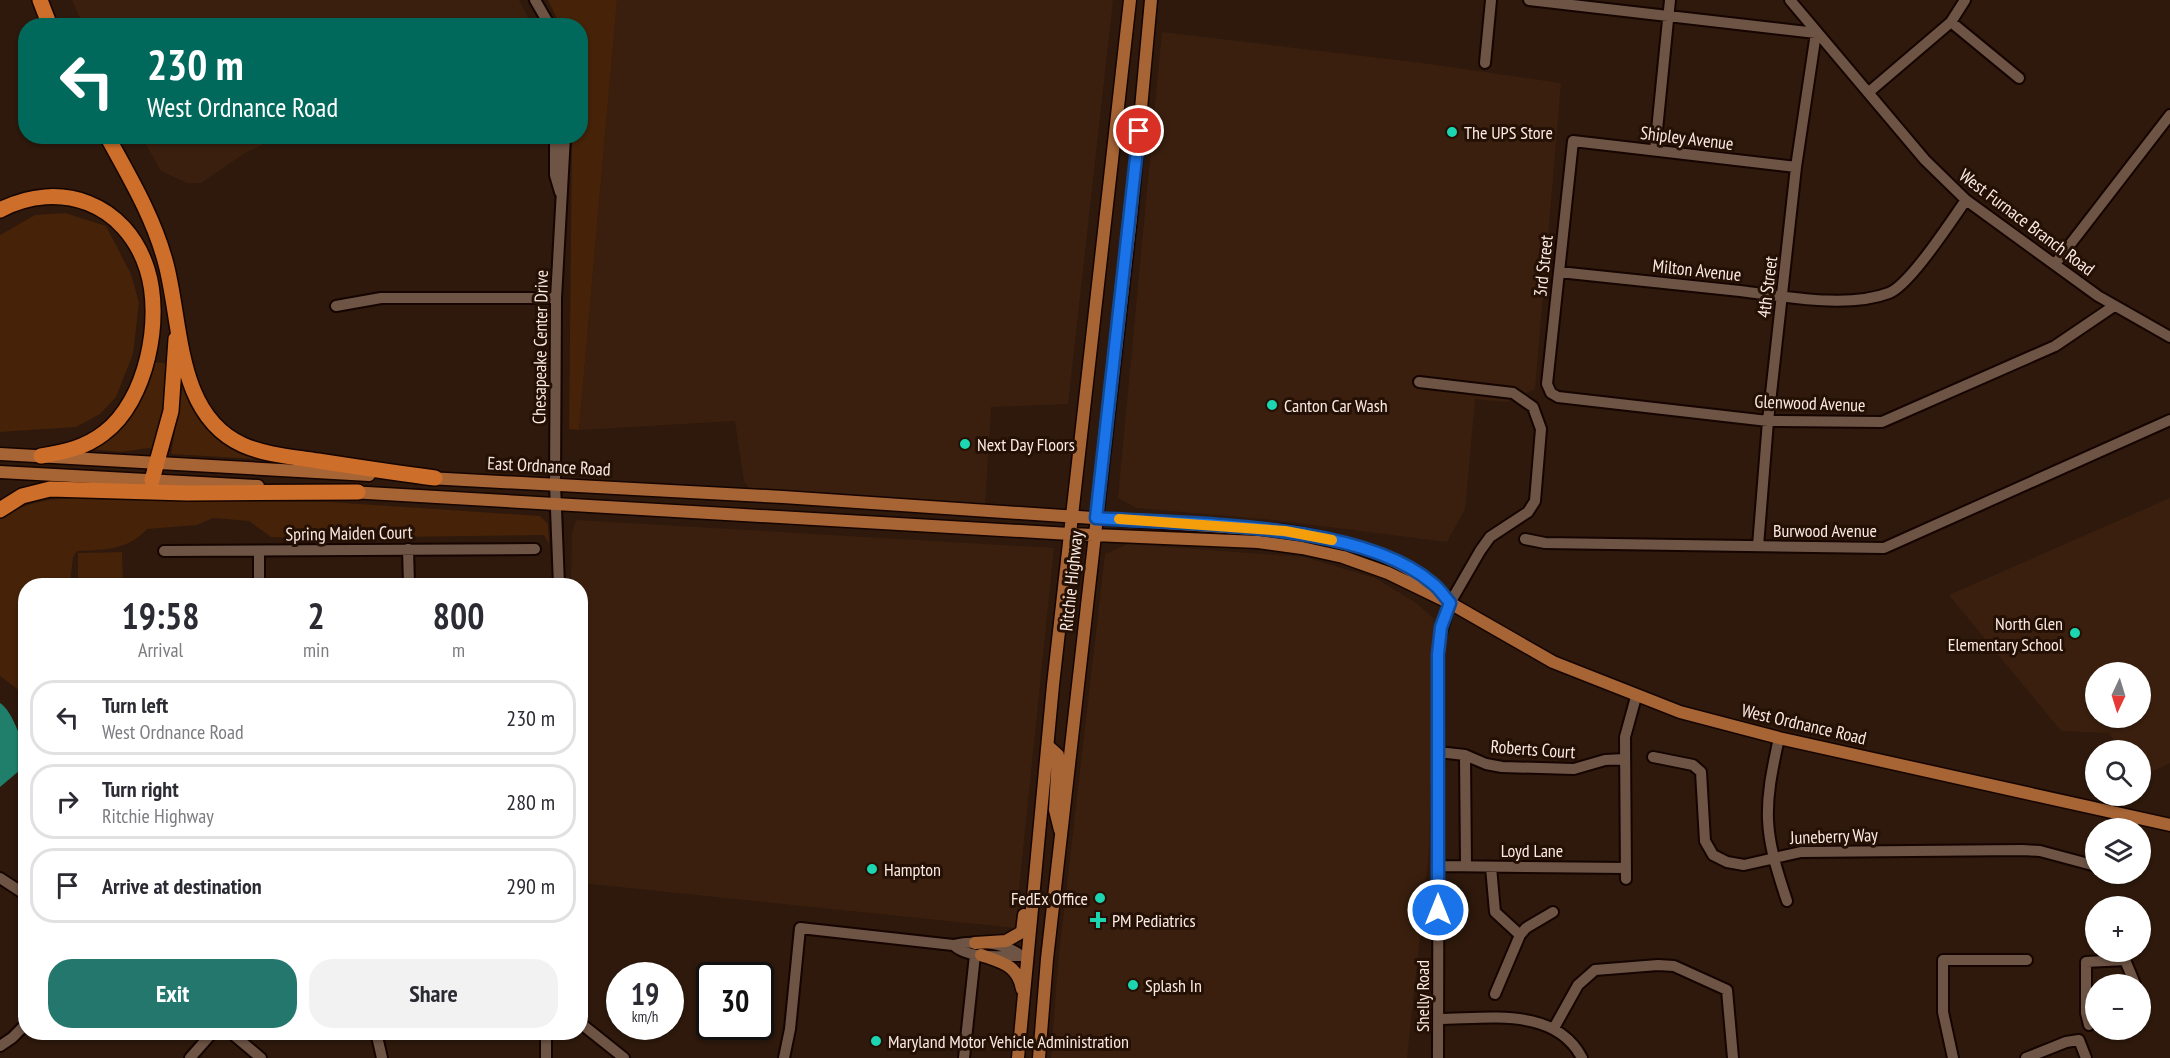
<!DOCTYPE html>
<html lang="en">
<head>
<meta charset="utf-8">
<style>
  :root { --surface:#fff; --page:#f2f2f3; --text:#2b2b33; --muted:#7c7c81; --line:#e1e1e2; --accent:#24776c }
  body { margin:0; font-family:"PT Sans Narrow",sans-serif; background:var(--page); color:var(--text); height:100vh; display:flex; flex-direction:column; font-size:22px; white-space:nowrap }
  * { box-sizing:border-box; margin:0 }
  p { font-size:20px; color:var(--muted) }
  .icon { flex:none; width:33px; height:33px; fill:none; stroke:currentColor; stroke-width:2; stroke-linecap:round; stroke-linejoin:round }
  .map { position:relative; flex:1; overflow:hidden }
  .details { position:absolute; left:18px; top:578px; width:570px; height:462px; display:flex; flex-direction:column; background:var(--surface); border-radius:24px; box-shadow:0 2px 4px #0004 }
  .details>* { flex:none }
  .banner { position:absolute; left:18px; top:18px; width:570px; height:126px; border-radius:24px; box-shadow:0 2px 4px #0004; background:#00695c; color:#fff; overflow:hidden }
  .needle { width:39px; rotate:184deg }
  .tools { position:absolute; left:2085px; top:662px; display:grid; gap:12px }
  .tools a { display:grid; place-items:center; width:66px; height:66px; border-radius:50%; background:var(--surface); box-shadow:0 2px 4px #0004; font-size:30px }
  .speed { position:absolute; left:606px; top:962px; display:flex; gap:12px; font-size:30px; font-weight:700; text-align:center }
  .speed>* { display:grid; place-content:center; width:78px; height:78px; border-radius:50%; background:var(--surface); box-shadow:0 2px 4px #0004; line-height:1 }
  .speed small { font-size:15px; font-weight:400 }
  .speed .limit { border:3px solid #111; border-radius:9px; background:#fff; color:#111 }
  .pin { position:absolute; display:grid; place-items:center; width:51px; height:51px; color:#fff; margin:-26px; border:3px solid #fff; border-radius:50%; box-shadow:0 2px 6px #0007 }
  .me { position:absolute; width:66px; margin:-33px; rotate:0deg; stroke-linejoin:round; filter:drop-shadow(0 0 4px #0008) }
  .turn { display:flex; align-items:center; gap:21px; height:126px; padding:0 30px; font-size:27px }
  .turn .icon { width:78px; height:78px; stroke-width:2.5 }
  .turn b { display:block; font-size:42px; line-height:51px }
  .eta { display:flex; justify-content:space-evenly; align-items:center; height:102px; text-align:center }
  .eta b { font-size:36px; font-weight:700; line-height:42px }
  .primary-button { display:flex; gap:12px; margin-top:auto; padding:12px 30px }
  .primary-button a { flex:1; height:69px; border-radius:24px; background:var(--accent); color:#fff; font-size:24px; font-weight:700; line-height:69px; text-align:center }
  .primary-button a+a { background:var(--page); color:var(--text) }
  ul { padding:0; list-style:none }
  li { display:flex; align-items:center; gap:18px; height:75px; margin:0 12px 9px; padding:0 18px; border:3px solid var(--line); border-radius:24px }
  li div { flex:1 }
  li b { display:block; font-size:22px }
  li em { font-style:normal }
  .map>svg:first-child { display:block }
  .built { fill:#3a1f0e; fill-rule:evenodd }
  .green { fill:#452208 }
  .water { fill:#207f6a }
  .lines { fill:none; stroke-linecap:round; stroke-linejoin:round }
  .minor-casing { stroke:#150400; stroke-width:14 }
  .major-casing { stroke:#150400; stroke-width:15 }
  .highway-casing { stroke:#150400; stroke-width:18 }
  .minor { stroke:#6d5445; stroke-width:10 }
  .major { stroke:#a76435; stroke-width:12 }
  .highway { stroke:#cd6f2b; stroke-width:15 }
  .route-casing { stroke:#114b97; stroke-width:15 }
  .route { stroke:#1a73e8; stroke-width:10 }
  .slow { stroke:#f59e0b; stroke-width:10 }
  .poi-dot { fill:#1cd5b1; stroke:#241004; stroke-width:2 }
  .labels { text-anchor:middle; dominant-baseline:central; stroke-width:6; stroke-linejoin:round; paint-order:stroke }
  .poi-label { font-size:18px; fill:#faeae2; stroke:#241004; text-anchor:start }
  .street-label { font-size:18px; fill:#faeae2; stroke:#241004 }
</style>
</head>
<body>
<div class="map">
<svg width="2170" height="1058" viewBox="0 0 2170 1058">
  <rect width="100%" height="100%" fill="#2e190c"/>
  <path class="built" d="M72 0H519L529 20V25H83Z
    M617 0H1113L1068 404 991 407 985 505 750 490 744 481 735 421 579 430Z
    M1162 32 1422 63 1561 83 1535 389 1507 402 1475 399 1465 509 1447 542 1274 520 1136 508 1118 498Z
    M142 137H278L245 153 201 183H187L161 171Z
    M2170 498V763L2141 777 2140 750H2121L2109 733 2061 731 1949 595ZM2096 672H2140V717H2096Z
    M576 520 1054 548 1015 928 581 883 580 585H571L572 533Z
    M1128 544 1304 557 1375 578 1415 602 1434 619 1429 850 1407 1058H1051L1058 963 1105 554Z"/>
  <path class="green" d="M548 0H617L579 430 569 429 572 137 580 136V26L560 25Z
    M65 213 106 226 131 274 139 303 133 354 116 397 100 414 76 427 0 432V235L35 215Z
    M155 362 171 364 169 386 154 450 149 448 121 452 90 449C128 432 143 400 155 362Z
    M183 385C187 392 189 403 194 411 209 434 230 448 256 457V459L171 454Z
    M97 497 152 500 330 502 540 516 548 524 549 544 544 535 394 537 386 531 340 526 328 528 322 534 305 538 271 537 249 521 213 518 197 525 147 529C128 550 105 550 77 551L73 557 70 585H26L25 695 0 676V519C30 498 62 498 97 497Z
    M122 552 123 585H78V553Z"/>
  <path class="water" d="M0 703C13 711 26 749 26 765L0 787Z"/>
  <g class="lines">
    <g class="minor-casing">
      <path id="minor" d="M535 0 550 26
        M1529 0 1816 33 1796 167 1768 421 1758 546
        M1790 0 1925 160 1966 200 2098 296 2170 337
        M1951 22 2019 78
        M1485 63 1491 0
        M1869 92 1951 22 1965 0
        M555 136V175L560 192
        M1655 150 1670 0
        M1796 167 1573 141 1547 384 1551 393 1558 397 1768 421 1882 422 2055 346 2114 306
        M2055 264 2170 115
        M1559 272C1619 278 1679 285 1740 291 1783 296 1847 309 1889 293 1910 285 1951 221 1966 200
        M336 306 381 298H556
        M1419 382 1513 393 1533 407 1541 429 1535 501 1528 512 1490 537 1480 551 1450 603 1439 640 1438 1058
        M1525 539 1545 543 1884 548 2170 420
        M408 549 409 585
        M164 551 535 549
        M259 551V585
        M559 585 555 484 556 298 565 136
        M1779 738C1763 810 1763 830 1787 901
        M1438 752 1465 755 1486 764 1502 767 1574 769 1605 760 1625 759
        M1465 755 1466 866
        M1653 757 1693 765 1701 772 1705 841 1713 855 1727 862 1744 865 1801 852 2023 850 2040 851 2096 866
        M1438 866 1626 868
        M1491 867 1495 912 1520 935
        M2120 873 2127 875
        M0 878 26 895
        M1626 879 1625 737 1636 697
        M953 945C972 961 1001 955 1024 956
        M1495 994 1520 935 1526 928 1553 912
        M1438 1019C1487 1019 1555 1006 1582 1058
        M2089 1025 2086 1013V962L2125 960 2135 984
        M584 1026 624 1058
        M1554 1028 1578 985 1595 970 1658 965 1674 966 1727 990 1733 1058
        M230 1032 261 1058
        M376 1032 382 1058
        M2079 1040 2086 1058
        M0 1046 12 1038 26 1024
        M190 1058 213 1032
        M546 1058V1032
        M784 1058 790 1029 800 928 953 945C973 940 1004 942 1020 955
        M964 1058 975 955
        M1953 1058 1943 1012V960H2027
        M2026 1058 2066 1042 2079 1040"/>
    </g>
    <g class="major-casing">
      <path id="major" d="M0 454 369 475
        M0 472 258 486
        M428 478 783 497 1285 531C1343 540 1406 555 1447 600
        M350 492 1070 534 1258 542 1302 548 1343 557 1388 573 1450 603 1553 662 1680 712 1779 738 2170 825
        M1048 746 1058 755 1055 810 1060 830
        M975 943 1006 941 1022 932 1024 915
        M981 955C1001 962 1018 965 1022 989
        M1018 1058 1053 685 1130 0
        M1039 1058 1047 959 1131 217 1151 0"/>
    </g>
    <g class="highway-casing">
      <path id="highway" d="M40 0 50 26
        M107 136C130 178 154 218 166 264 182 325 176 415 243 445 266 455 293 457 318 461 357 467 396 473 435 478
        M0 210C60 179 126 203 147 269 163 318 147 401 104 433 85 448 64 452 41 456
        M152 480 171 411 176 339
        M0 510 22 496 50 489 187 493 358 492"/>
    </g>
    <use href="#minor" class="minor"/>
    <use href="#major" class="major"/>
    <use href="#highway" class="highway"/>
  </g>
  <g class="lines">
    <g class="route-casing">
      <path id="route" d="M1139 131 1096 518C1189 525 1359 521 1432 583 1439 588 1444 596 1450 603L1441 627 1438 654V910"/>
    </g>
    <use href="#route" class="route"/>
    <path class="slow" d="M1119 519 1285 531 1332 540"/>
  </g>
  <g class="poi-dot">
    <circle cx="1452" cy="132" r="6"/>
    <circle cx="1272" cy="405" r="6"/>
    <circle cx="965" cy="444" r="6"/>
    <circle cx="2075" cy="633" r="6"/>
    <circle cx="872" cy="869" r="6"/>
    <circle cx="1100" cy="898" r="6"/>
    <path d="M1095 911h6v6h6v6h-6v6h-6v-6h-6v-6h6z"/>
    <circle cx="1133" cy="985" r="6"/>
    <circle cx="876" cy="1041" r="6"/>
  </g>
  <g class="labels">
    <g class="poi-label">
      <text x="1464" y="132">The UPS Store</text>
      <text x="1284" y="405">Canton Car Wash</text>
      <text x="977" y="444">Next Day Floors</text>
      <text x="2063" y="623" text-anchor="end">North Glen<tspan x="2063" dy="21">Elementary School</tspan></text>
      <text x="884" y="869">Hampton</text>
      <text x="1088" y="898" text-anchor="end">FedEx Office</text>
      <text x="1112" y="920">PM Pediatrics</text>
      <text x="1145" y="985">Splash In</text>
      <text x="888" y="1041">Maryland Motor Vehicle Administration</text>
    </g>
    <g class="street-label">
      <text transform="translate(1687 138) rotate(7)">Shipley Avenue</text>
      <text transform="translate(2027 222) rotate(37)">West Furnace Branch Road</text>
      <text transform="translate(1543 266) rotate(-84)">3rd Street</text>
      <text transform="translate(1697 270) rotate(6)">Milton Avenue</text>
      <text transform="translate(1767 287) rotate(-83)">4th Street</text>
      <text transform="translate(540 347) rotate(-89)">Chesapeake Center Drive</text>
      <text transform="translate(1810 403) rotate(2)">Glenwood Avenue</text>
      <text transform="translate(549 466) rotate(3)">East Ordnance Road</text>
      <text x="1825" y="530">Burwood Avenue</text>
      <text transform="translate(349 533) rotate(-1)">Spring Maiden Court</text>
      <text transform="translate(1071 581) rotate(-84)">Ritchie Highway</text>
      <text transform="translate(1804 724) rotate(13)">West Ordnance Road</text>
      <text transform="translate(1533 749) rotate(4)">Roberts Court</text>
      <text transform="translate(1834 836) rotate(-2)">Juneberry Way</text>
      <text x="1532" y="850">Loyd Lane</text>
      <text transform="translate(1422 996) rotate(-90)">Shelly Road</text>
    </g>
  </g>
</svg>
<div class="tools">
<a><svg class="needle" viewBox="-14 -14 28 28"><path d="M0-13l5 13h-10z" fill="#e53935"/><path d="M0 13l5-13h-10z" fill="#7c7c81"/></svg></a>
<a><svg class="icon" aria-label="search" viewBox="0 0 24 24"><circle cx="10" cy="10" r="6"/><path d="M15 15l6 6"/></svg></a>
<a><svg class="icon" aria-label="layers" viewBox="0 0 24 24"><path d="M12 4l9 5-9 5-9-5zM3 14l9 5 9-5"/></svg></a>
<a>+</a>
<a>−</a>
</div>
<div class="speed"><div>19<small>km/h</small></div><div class="limit">30</div></div>
<div class="pin" style="left:1139px;top:131px;background:#d93025"><svg class="icon" aria-label="arrive" viewBox="0 0 24 24"><path d="M6 21V4h12l-3 4 3 4H6"/></svg></div>
<svg class="me" style="left:1438px;top:910px" viewBox="-20 -20 40 40"><circle r="17" fill="#1a73e8" stroke="#fff" stroke-width="3"/><path d="M0-11L8 9 0 5-8 9z" fill="#fff"/></svg>
<div class="banner">
<div class="turn"><svg class="icon" aria-label="left" viewBox="0 0 24 24"><path d="M17 20v-9H6M10 6l-5 5 5 5"/></svg><div><b>230 m</b>West Ordnance Road</div></div>
</div>
<section class="details">
<div class="eta">
<div><b>19:58</b><p>Arrival</p></div>
<div><b>2</b><p>min</p></div>
<div><b>800</b><p>m</p></div>
</div>
<ul>
<li><svg class="icon" aria-label="left" viewBox="0 0 24 24"><path d="M17 20v-9H6M10 6l-5 5 5 5"/></svg><div><b>Turn left</b><p>West Ordnance Road</p></div><em>230 m</em></li>
<li><svg class="icon" aria-label="right" viewBox="0 0 24 24"><path d="M7 20v-9h11M14 6l5 5-5 5"/></svg><div><b>Turn right</b><p>Ritchie Highway</p></div><em>280 m</em></li>
<li><svg class="icon" aria-label="arrive" viewBox="0 0 24 24"><path d="M6 21V4h12l-3 4 3 4H6"/></svg><div><b>Arrive at destination</b></div><em>290 m</em></li>
</ul>
<div class="primary-button"><a>Exit</a><a>Share</a></div>
</section>
</div>
</body>
</html>
